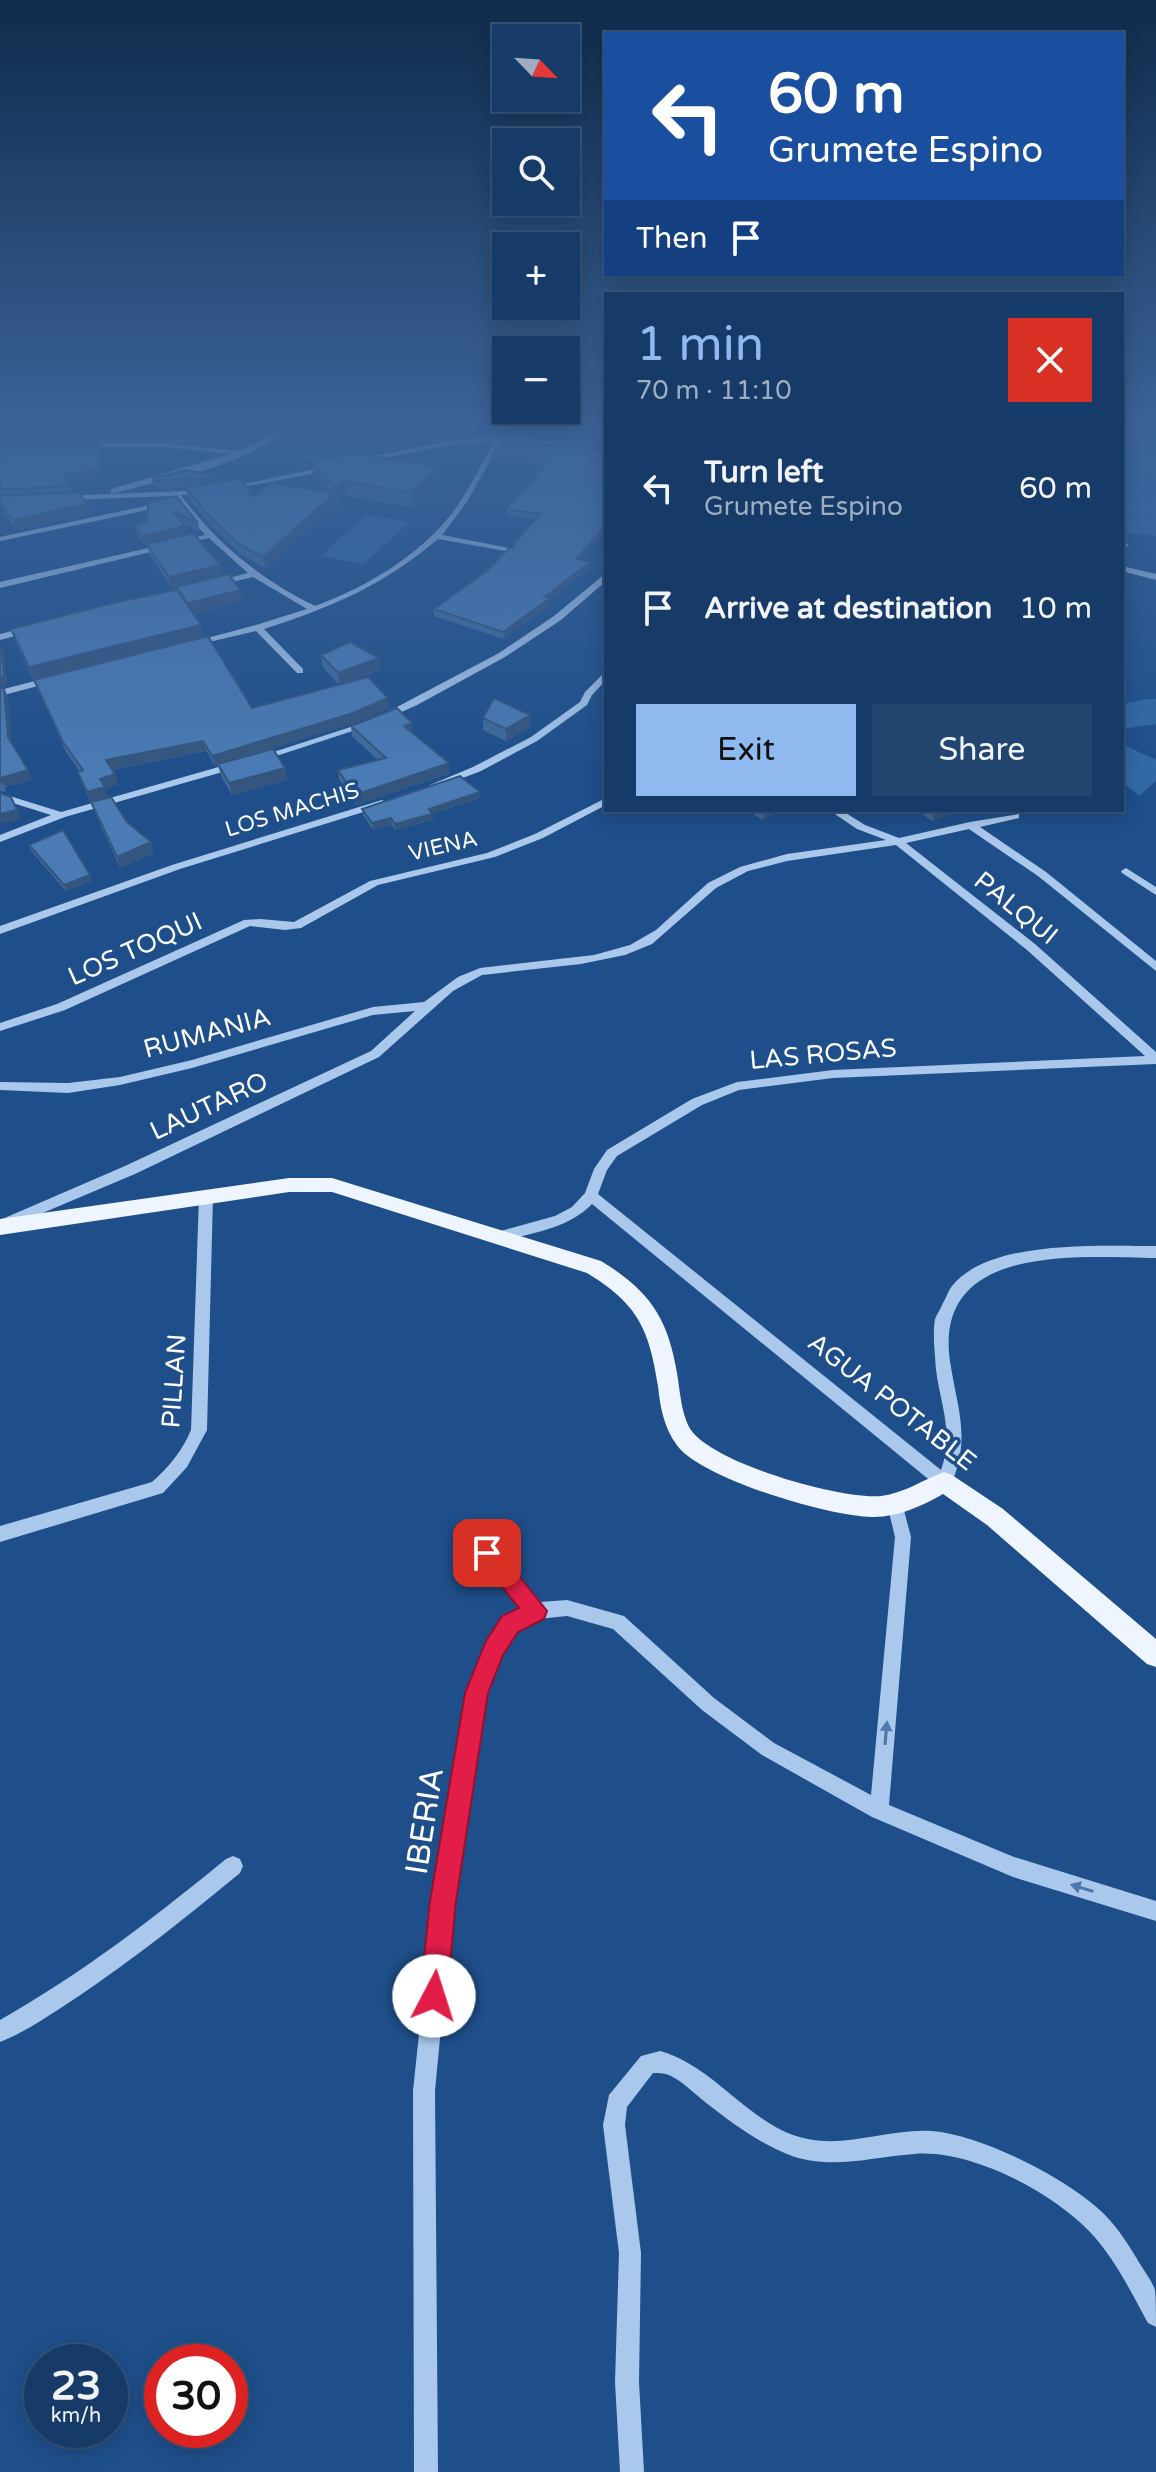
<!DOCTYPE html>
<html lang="en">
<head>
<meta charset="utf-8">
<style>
  :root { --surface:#163b68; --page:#234671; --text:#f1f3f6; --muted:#9eadc0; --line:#35557c; --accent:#90b9f0 }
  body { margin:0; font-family:"Varela Round",sans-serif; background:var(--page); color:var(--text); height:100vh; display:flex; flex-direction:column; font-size:30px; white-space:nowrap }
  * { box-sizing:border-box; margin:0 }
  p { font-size:26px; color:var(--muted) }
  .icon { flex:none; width:44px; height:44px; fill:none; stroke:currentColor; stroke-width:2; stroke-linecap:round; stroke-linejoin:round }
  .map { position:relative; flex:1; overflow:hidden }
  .drawer { position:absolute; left:604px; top:292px; width:520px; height:520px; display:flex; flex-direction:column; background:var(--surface); border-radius:0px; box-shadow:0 4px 20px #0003,0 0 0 2px var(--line) }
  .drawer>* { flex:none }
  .guide { position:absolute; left:604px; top:32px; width:520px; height:244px; border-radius:0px; box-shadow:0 4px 20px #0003,0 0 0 2px var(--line); background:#1a4fa0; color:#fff; overflow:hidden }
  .needle { width:52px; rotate:115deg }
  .tools { position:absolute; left:492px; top:24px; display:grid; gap:16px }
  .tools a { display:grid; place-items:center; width:88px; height:88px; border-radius:0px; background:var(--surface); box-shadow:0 4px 20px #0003,0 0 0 2px var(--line); font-size:40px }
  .speed { position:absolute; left:24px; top:2344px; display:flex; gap:16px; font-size:40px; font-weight:700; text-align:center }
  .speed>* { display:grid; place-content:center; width:104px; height:104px; border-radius:50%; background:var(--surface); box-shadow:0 4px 20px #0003,0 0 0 2px var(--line); line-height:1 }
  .speed small { font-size:20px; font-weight:400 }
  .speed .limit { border:12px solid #d22; background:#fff; color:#111 }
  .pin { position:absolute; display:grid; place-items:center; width:68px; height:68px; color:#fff; margin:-34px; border-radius:16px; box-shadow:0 4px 12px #0006 }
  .me { position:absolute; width:88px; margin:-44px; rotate:5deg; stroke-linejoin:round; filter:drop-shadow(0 0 6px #0008) }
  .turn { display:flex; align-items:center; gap:28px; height:168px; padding:0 32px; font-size:36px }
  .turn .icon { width:104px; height:104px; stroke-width:2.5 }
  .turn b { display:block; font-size:56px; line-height:68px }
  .then { display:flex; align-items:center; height:76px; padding:0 32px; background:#0003; gap:16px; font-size:30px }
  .round { display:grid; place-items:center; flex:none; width:84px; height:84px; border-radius:0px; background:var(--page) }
  .headline { display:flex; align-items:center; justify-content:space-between; height:136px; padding:0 32px }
  h1 { font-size:48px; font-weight:600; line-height:60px; color:var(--accent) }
  .cta { display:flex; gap:16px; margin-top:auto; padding:16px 32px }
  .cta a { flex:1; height:92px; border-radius:0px; background:var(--accent); color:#111; font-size:32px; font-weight:600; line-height:92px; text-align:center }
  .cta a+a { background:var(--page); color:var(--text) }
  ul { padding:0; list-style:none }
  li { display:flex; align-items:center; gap:24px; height:120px; padding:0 32px }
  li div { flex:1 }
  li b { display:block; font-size:30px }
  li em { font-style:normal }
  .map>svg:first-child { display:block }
  .green { fill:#3169a8 }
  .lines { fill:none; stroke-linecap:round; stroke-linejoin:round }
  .minor { fill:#a9c8ec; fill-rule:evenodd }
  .major { fill:#eef5ff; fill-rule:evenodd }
  .wall { fill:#406a9b }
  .shaded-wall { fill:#34567e }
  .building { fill:#4a7bb4; stroke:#34567e; stroke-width:2 }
  .oneway { fill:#4f79ac }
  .route { fill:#e11d48; stroke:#92132f; stroke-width:2 }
  .labels { text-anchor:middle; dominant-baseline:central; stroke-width:7; stroke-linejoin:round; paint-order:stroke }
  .far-street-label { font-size:22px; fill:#fff; stroke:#1e4f8a }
  .street-label { font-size:26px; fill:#fff; stroke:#1e4f8a }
  .near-street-label { font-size:32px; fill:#fff; stroke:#1e4f8a }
</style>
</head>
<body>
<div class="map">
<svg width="1156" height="2472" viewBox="0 0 1156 2472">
  <rect width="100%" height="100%" fill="#1e4f8a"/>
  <path class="green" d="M1122 428H1156V536L1122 532Z
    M367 515 409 522 364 564 320 556Z
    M1149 699H1156V724L1122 729V704Z
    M1122 744 1156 760V781L1139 796 1122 782Z"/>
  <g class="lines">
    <path class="minor" d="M281 428H289C247 466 168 479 114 493H111V489L230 454 163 447H83L79 445 83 443H163L239 451 267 438Z
      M484 437 528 439 606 451V455L501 441 467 502 442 535 509 548H512V552L438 539C384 585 330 608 264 629L303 669V673H297L256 631 192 646V642L256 625 307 609 253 577 211 587V583L248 573 209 538 0 588V582L205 535 173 496 65 500 61 498 62 496 204 490H207V494L181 495C216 543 260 579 315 606 367 587 419 556 453 512 469 490 481 465 494 441L450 445 365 462 361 460 362 458 450 441Z
      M329 466 333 468 332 470 228 490 224 488Z
      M164 502H167V506L0 541V537Z
      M1122 542 1129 544 1122 551Z
      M1122 566 1156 574V580L1122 571Z
      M606 573V581L561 620 505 657 417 705 388 718 380 716 499 653 554 616Z
      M31 626 35 629 34 631 0 640V634Z
      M606 671V680L592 695 587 705 537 741 481 771 439 787 430 785 473 767 531 737 580 702 585 692Z
      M54 676 59 679 57 681 0 696V690Z
      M363 723 371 725 264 760 255 758Z
      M236 762 241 765 240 767 65 817 0 842V835L51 815 0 799V793L61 812Z
      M606 798V805L543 838 495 857 378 885 301 928 285 930 250 926 65 1010 0 1031V1023L57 1004 244 920 260 919 294 922 370 881 487 853 535 834Z
      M382 800 387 803 386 805 180 869 0 934V926L172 865Z
      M829 810H841L865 825 899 838 970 822 1019 814V818L980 827 1046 872 1156 961V971L1038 876 969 829 906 843 1035 944 1156 1052V1064L833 1078 739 1090 702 1105 617 1156 607 1170 598 1194 941 1470C956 1427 936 1397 935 1356 934 1345 933 1330 935 1319 937 1314 941 1308 943 1303 946 1298 948 1291 952 1286 990 1239 1101 1246 1156 1246V1258C1079 1257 933 1243 950 1361 957 1409 972 1438 950 1487L944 1489 938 1487 592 1204C569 1228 533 1233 502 1241L497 1240 495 1236 497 1232 555 1216 572 1207 585 1193 594 1169 607 1150 692 1099 737 1082 833 1070 1145 1056 1027 950 896 845 787 861 748 871 716 888 652 944 625 955 581 964 482 975 453 991 379 1057 135 1174 0 1231V1220L125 1166 371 1051 415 1011 373 1015 192 1068 120 1085 68 1093 0 1090V1082L68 1083 120 1077 192 1060 373 1007 424 1002 458 977 480 968 594 955 630 945 656 930 708 883 740 867 787 854 886 840 857 829Z
      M1126 868 1156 887V895L1122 873 1121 871Z
      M206 1191 213 1196 207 1430 187 1467 163 1493 0 1542V1526L152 1482C169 1467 182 1451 191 1430L199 1196Z
      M895 1497 901 1499 911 1537 889 1805 1014 1857 1156 1901V1921L1013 1877 872 1817 762 1755 702 1710 613 1629 567 1616 538 1619 516 1630 501 1654 485 1693 453 1901 435 2091 438 2472H414L413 2091 433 1901 467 1693 488 1643 504 1618 523 1609 465 1539 463 1534 465 1529 471 1526 477 1529 540 1602 567 1600 624 1616 714 1698 774 1743 871 1795 895 1537 887 1504 889 1499Z
      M233 1856 240 1859 243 1866 240 1873C188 1916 135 1958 79 1996 54 2012 28 2031 0 2042V2020C81 1974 154 1918 226 1859Z
      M660 2051C711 2065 743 2116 793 2135 839 2152 885 2128 932 2131 982 2135 1069 2179 1105 2215 1119 2229 1130 2247 1140 2264 1145 2272 1152 2281 1155 2290 1156 2300 1156 2316 1156 2327L1148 2323C1131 2292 1114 2257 1089 2231 1050 2191 970 2149 914 2154 871 2157 829 2171 787 2154 757 2142 731 2122 705 2102 694 2093 683 2082 671 2076 665 2073 660 2073 653 2073L627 2107 625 2125 641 2253 639 2382 644 2472H620L615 2382 619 2253 603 2125 609 2095 641 2056Z"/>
    <path class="major" d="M289 1178H332L601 1261C649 1290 668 1318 677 1373 680 1391 681 1411 689 1427 709 1463 842 1500 881 1496 905 1493 922 1480 944 1472L952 1475 1003 1509 1156 1639V1667L1147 1664 987 1525 943 1494C922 1506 898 1517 874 1517 833 1518 698 1478 676 1444 664 1427 660 1407 658 1386 649 1329 638 1304 587 1273L332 1192H289L0 1235V1219Z"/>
  </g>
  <path class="wall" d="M0 428H200L196 433 200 439 202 445 124 439 0 446Z
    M395 428H606V448L509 435V433L406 442Z
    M99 443 103 477 68 481 71 486 73 493 87 504 90 514 16 530 3 512 0 502 3 496 0 489Z
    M296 452 328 458 439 481 412 507 346 496 338 503 336 501 337 504 265 568 243 556 212 527 188 498 186 488 155 489 153 481 217 475 218 482 253 497 329 492 313 476 312 466 305 467 296 457Z
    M606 452V533L581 560 590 569 550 600V605L504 639 434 616V609L488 570 514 548 536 520 506 515V509L544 466 494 461 493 455Z
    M176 496 198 523 200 532 185 525 187 535 220 565 222 576 241 590 243 601 193 614 204 636 33 679 15 641 11 629 176 590V588L172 589 150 555 147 544 144 545 137 535 134 525 146 522Z
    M321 655 381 670 339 685 323 667Z
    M34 680 252 708H389L354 723 247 756 285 768 287 780 232 795 221 776 218 765 215 766 206 751 112 770 118 784 105 788 108 797 90 802 78 773 80 772 66 752Z
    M0 689 8 697 11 742 31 780 5 787 6 792 0 791Z
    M530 715V727L506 741 483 730V718Z
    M412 723V733L450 773 356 805 339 779 338 770 378 760 352 736 351 726Z
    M480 792V798L432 814 433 820 395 830 392 825 373 830 363 815 362 809Z
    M91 802 127 822 151 842 154 853 120 868 95 813Z
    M746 810H780L763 820Z
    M917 810H959L932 821Z
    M29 845 92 881 66 891 31 851Z"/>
  <path class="shaded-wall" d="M337 428H351L325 440 324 434Z
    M496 428H511L509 429V433L406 442 405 435Z
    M99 443 103 477 65 481 63 474Z
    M328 457 311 461 312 466 305 467V461Z
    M438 467 439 481 412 507 410 492Z
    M217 475 218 483 200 487 198 479Z
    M344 481 346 496 338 503 336 488Z
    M335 493 337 504 265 568 263 557Z
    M87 504 90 514 16 530 13 520Z
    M185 526 187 535 144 545 141 536Z
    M606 526V533L576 565V559Z
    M590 562V569L550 600V605L504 639 503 632Z
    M220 565 222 576 172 589 169 577Z
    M241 590 243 601 191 614 188 603Z
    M201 625 204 636 33 679 29 667Z
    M2 650 5 659 7 685 0 687Z
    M379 658 381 670 339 685 338 673Z
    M4 688 8 697 12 747 8 737Z
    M388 698 389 708 354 723 215 766 212 756Z
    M530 715V727L506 741V729Z
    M412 723 413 733 405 736 404 726Z
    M203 741 206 751 109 770 106 760Z
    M449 763 450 773 356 805 355 795Z
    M285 768 287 780 232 795 229 783Z
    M28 770 31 780 5 787 1 778Z
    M115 774 118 784 105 788 108 797 90 802 87 792 100 779Z
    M480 792V798L432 814 433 820 395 830V824L429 809Z
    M17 810 21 819 0 824V814Z
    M765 810H780L763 820Z
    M935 810H959L932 821Z
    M391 818 392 825 373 830 372 823Z
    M151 842 154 853 120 868 117 857Z
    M90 875 92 881 66 891 64 885Z"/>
  <path class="building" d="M0 428H194L193 429 200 439 122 433 0 439Z
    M323 428H337L324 434Z
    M399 428H496L405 435Z
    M510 428H606V442L509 429Z
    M502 440 606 451V526L576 559 590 562 545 597 550 598 503 632 434 609 488 570 509 548H514L515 542 541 514 506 509 550 460 493 455Z
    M99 443 101 470 63 474 71 486 0 489V449Z
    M296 452 328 457 305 461Z
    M355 453 438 467 410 492 344 481 336 488 311 461Z
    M185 470 217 475 198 479 153 481 154 478Z
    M240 479 253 497 271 483 335 493 263 557 240 545 209 516 186 487Z
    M78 492 87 504 13 520 0 502V496Z
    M176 496 198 523 173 511 185 526 141 536 134 525 146 522 149 502Z
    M193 533 220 565 169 577 147 544Z
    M228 574 241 590 188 603 176 587Z
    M177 590 201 625 29 667 11 629 113 603Z
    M208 636 252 708 368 677 388 698 353 713 212 756 203 741 106 760 115 774 100 779 105 787 87 792 78 773 83 770 63 742 34 680Z
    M350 642 379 658 338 673 321 655Z
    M0 650H2L4 676 0 677Z
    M4 688 8 737 28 770 1 778 3 783 0 782V689Z
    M494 698 530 715 506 729 483 718Z
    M397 708 412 723 404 726 449 763 355 795 338 770 386 758 351 726Z
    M273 749 285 768 229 783 218 764Z
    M460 776 480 792 429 809 432 814 395 824 391 818 372 823 362 809Z
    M0 793 11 797 17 810 0 814Z
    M111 797 127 822 151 842 117 857 91 802Z
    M63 830 90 875 64 885 29 845Z"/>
  <defs><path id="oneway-solid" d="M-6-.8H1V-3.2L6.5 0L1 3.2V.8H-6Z" transform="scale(2)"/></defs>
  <g class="oneway">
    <use href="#oneway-solid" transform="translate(886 1733) rotate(-85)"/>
    <use href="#oneway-solid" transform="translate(1082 1888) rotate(-163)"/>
  </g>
  <linearGradient id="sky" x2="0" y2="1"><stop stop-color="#102b4c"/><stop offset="0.55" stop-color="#3b6398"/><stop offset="1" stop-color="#3b6398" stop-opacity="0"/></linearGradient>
  <rect width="1156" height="774" fill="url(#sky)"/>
  <path class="route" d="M487 1543 495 1546 547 1611 544 1619 518 1632 503 1655 488 1693 456 1901 447 1996 443 2006 434 2010 424 2006 420 1996 430 1901 465 1693 486 1641 502 1616 519 1608 480 1560 476 1553 480 1546Z"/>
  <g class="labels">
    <g class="far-street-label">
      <text transform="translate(292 810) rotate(-17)">LOS MACHIS</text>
      <text transform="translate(443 846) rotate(-13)">VIENA</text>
    </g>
    <g class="street-label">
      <text transform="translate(1016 908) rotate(39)">PALQUI</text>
      <text transform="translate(135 949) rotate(-24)">LOS TOQUI</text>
      <text transform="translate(207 1033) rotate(-15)">RUMANIA</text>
      <text transform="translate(823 1054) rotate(-5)">LAS ROSAS</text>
      <text transform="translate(209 1106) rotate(-25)">LAUTARO</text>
      <text transform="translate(174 1381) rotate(-86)">PILLAN</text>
      <text transform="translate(892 1402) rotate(38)">AGUA POTABLE</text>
    </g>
    <g class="near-street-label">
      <text transform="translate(425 1821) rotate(-81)">IBERIA</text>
    </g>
  </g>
</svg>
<div class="tools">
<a><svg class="needle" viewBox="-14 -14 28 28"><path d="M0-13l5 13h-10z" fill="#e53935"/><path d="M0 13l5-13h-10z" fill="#9eadc0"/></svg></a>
<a><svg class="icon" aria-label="search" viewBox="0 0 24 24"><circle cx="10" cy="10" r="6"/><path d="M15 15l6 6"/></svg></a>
<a>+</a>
<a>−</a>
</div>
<div class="speed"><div>23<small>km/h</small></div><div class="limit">30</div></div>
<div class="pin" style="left:487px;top:1553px;background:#d93025"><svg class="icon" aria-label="arrive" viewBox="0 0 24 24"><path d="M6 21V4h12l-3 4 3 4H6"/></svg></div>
<svg class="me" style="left:434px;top:1996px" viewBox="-20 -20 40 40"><circle r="19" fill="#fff"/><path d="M0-13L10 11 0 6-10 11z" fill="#e11d48"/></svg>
<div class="guide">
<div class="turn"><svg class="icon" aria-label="left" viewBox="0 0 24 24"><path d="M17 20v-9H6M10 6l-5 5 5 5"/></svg><div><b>60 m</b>Grumete Espino</div></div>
<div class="then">Then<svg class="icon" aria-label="arrive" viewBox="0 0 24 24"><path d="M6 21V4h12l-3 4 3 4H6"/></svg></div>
</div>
<section class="drawer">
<div class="headline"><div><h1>1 min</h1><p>70 m · 11:10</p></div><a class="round" style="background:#d93025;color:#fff"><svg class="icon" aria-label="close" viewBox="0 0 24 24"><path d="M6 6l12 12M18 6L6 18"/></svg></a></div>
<ul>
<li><svg class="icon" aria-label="left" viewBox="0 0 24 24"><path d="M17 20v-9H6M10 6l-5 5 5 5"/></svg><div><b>Turn left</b><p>Grumete Espino</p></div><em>60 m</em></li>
<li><svg class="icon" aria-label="arrive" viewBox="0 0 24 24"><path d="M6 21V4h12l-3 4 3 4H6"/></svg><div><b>Arrive at destination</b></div><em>10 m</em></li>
</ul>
<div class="cta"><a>Exit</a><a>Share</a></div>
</section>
</div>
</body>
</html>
